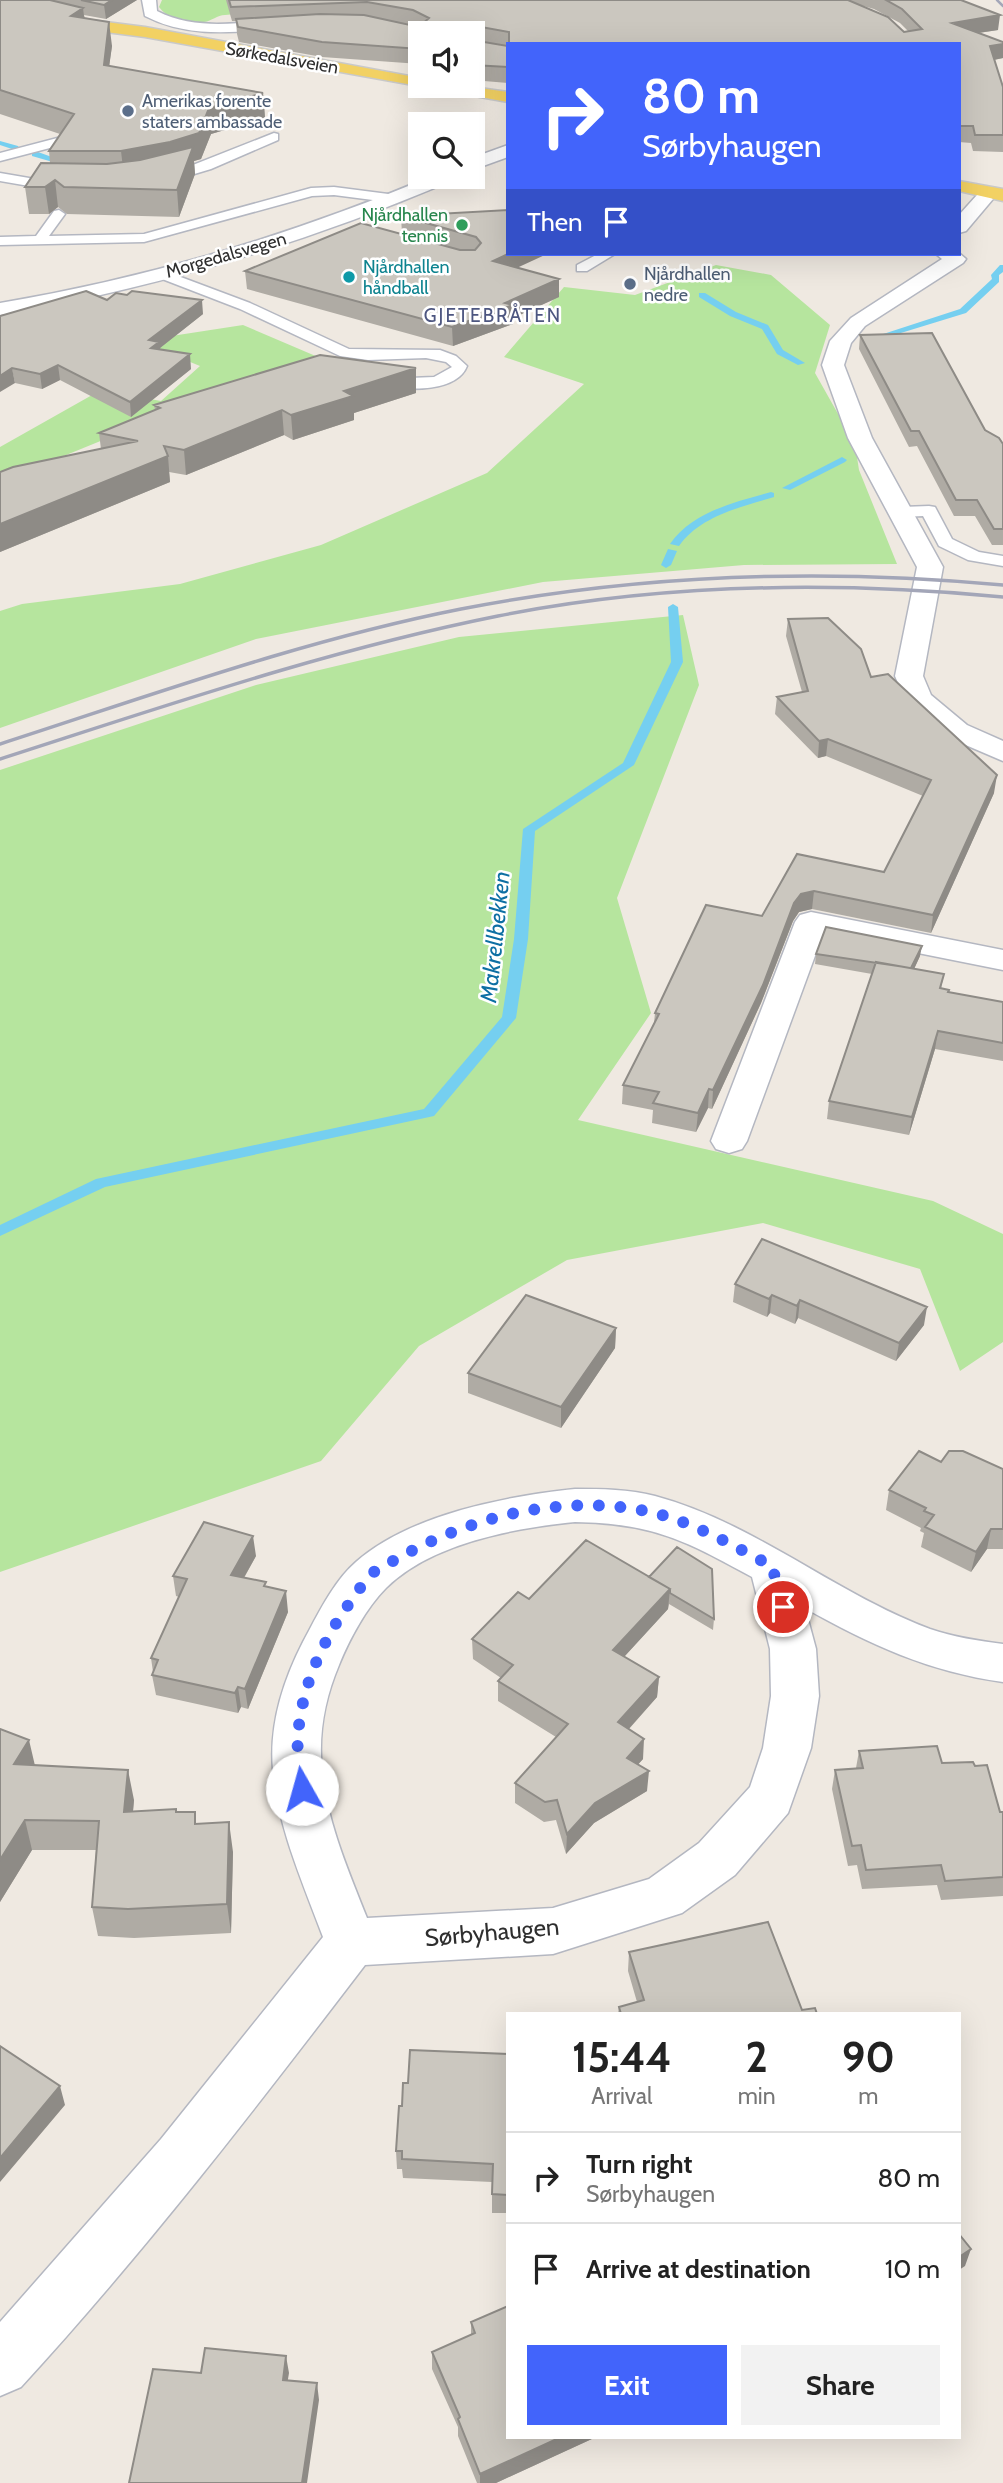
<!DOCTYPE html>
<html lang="en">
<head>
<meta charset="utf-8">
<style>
  :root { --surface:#fff; --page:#f2f2f2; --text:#222; --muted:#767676; --line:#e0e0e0; --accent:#4264fb }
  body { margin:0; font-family:Cabin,sans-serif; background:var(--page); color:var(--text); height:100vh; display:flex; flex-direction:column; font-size:26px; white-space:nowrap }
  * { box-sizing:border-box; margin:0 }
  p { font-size:23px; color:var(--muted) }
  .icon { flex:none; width:38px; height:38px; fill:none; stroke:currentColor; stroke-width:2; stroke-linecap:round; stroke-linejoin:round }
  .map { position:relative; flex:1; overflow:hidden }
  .sheet { position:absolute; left:506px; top:2012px; width:455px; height:427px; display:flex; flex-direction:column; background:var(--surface); border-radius:0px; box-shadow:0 7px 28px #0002 }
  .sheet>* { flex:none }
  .top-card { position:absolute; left:506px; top:42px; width:455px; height:214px; border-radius:0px; box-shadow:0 7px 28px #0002; background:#4264fb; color:#fff; overflow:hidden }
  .controls { position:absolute; left:408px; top:21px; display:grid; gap:14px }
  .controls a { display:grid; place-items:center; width:77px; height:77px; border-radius:0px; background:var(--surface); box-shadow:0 7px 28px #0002; font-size:35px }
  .pin { position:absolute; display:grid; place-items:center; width:60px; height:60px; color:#fff; margin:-30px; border:4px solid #fff; border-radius:50%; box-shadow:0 2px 7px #0007 }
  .me { position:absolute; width:77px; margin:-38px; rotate:353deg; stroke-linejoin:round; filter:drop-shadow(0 0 5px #0008) }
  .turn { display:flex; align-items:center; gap:24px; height:147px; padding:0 21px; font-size:32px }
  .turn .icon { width:91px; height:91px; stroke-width:2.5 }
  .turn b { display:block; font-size:49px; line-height:60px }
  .then { display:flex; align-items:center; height:66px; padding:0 21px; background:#0003; gap:14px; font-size:26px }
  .eta { display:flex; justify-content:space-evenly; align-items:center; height:119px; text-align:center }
  .eta b { font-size:42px; font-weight:800; line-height:49px }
  .action { display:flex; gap:14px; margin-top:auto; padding:14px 21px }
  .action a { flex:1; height:80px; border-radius:0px; background:var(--accent); color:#fff; font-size:28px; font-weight:800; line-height:80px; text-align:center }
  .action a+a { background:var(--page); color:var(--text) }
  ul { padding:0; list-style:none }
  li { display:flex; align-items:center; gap:21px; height:91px; padding:0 21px; border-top:2px solid var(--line) }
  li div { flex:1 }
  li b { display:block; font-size:26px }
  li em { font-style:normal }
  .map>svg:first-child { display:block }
  .green { fill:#b6e59e }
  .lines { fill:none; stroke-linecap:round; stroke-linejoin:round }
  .stream { fill:#75cff0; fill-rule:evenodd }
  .lane-casing { stroke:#b4b7c1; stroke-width:3 }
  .street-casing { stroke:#b4b7c1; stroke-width:3 }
  .primary-casing { stroke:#c9c9c9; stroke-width:3 }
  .lane { fill:#fff; fill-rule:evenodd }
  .street { fill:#fff; fill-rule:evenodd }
  .primary { fill:#f2d163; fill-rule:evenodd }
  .rail-far1 { stroke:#a3a6b8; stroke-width:2.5 }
  .rail { stroke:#a3a6b8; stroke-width:3.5 }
  .wall { fill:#afaba4; fill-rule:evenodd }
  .shaded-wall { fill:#8e8b86 }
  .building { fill:#cbc7bf; stroke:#8e8b86; stroke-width:2 }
  .route { stroke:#4264fb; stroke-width:12; stroke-dasharray:0 21.6 }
  .service-dot { fill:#5c6f8a; stroke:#fff; stroke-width:2.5 }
  .leisure-dot { fill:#2e9e5b; stroke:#fff; stroke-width:2.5 }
  .culture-dot { fill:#0f9aa8; stroke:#fff; stroke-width:2.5 }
  .labels { text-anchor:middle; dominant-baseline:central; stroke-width:5; stroke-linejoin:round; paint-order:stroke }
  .far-street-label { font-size:18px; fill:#2e2e2e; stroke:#fff }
  .far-service-label { font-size:18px; fill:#4e5e75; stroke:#fff; text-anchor:start }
  .far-leisure-label { font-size:18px; fill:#27864d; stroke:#fff; text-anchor:end }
  .far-culture-label { font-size:18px; fill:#0d838f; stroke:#fff; text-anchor:start }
  .far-neighbourhood-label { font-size:19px; letter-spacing:2px; fill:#4d5680; stroke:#fff }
  .water-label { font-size:23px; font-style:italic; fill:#0d6fa3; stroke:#fff }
  .near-street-label { font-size:24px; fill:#2e2e2e; stroke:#fff }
</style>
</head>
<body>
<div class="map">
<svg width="1003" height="2483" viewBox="0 0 1003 2483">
  <rect width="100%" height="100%" fill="#efe9e1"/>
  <path class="green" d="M162 0H317C285 17 260 11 225 15 217 15 212 21 204 22 189 24 168 20 159 7Z
    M716 265 771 275 830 325 815 373 855 444 859 470 897 564 744 565 543 582 256 639 0 728V611L22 604 180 584 321 545 487 473 584 384 504 357 564 287 635 295Z
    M243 325 325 360 152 420 0 482V447L101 390 161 401 200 366 139 341Z
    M683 615 699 685 617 898 651 1013 578 1120 933 1201 1003 1234V1342L960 1371 920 1269 763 1223 567 1260 419 1346 321 1461 0 1572V770L256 685 459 637Z"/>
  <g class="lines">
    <path class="stream" d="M0 141 18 146 19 148 15 150 0 145Z
      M32 152H38L74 165 70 167 32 156Z
      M1000 265H1003V272L999 275V282L966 313 878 340 871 338 960 309 992 279 991 275Z
      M699 293H705L736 312 768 325 783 350 805 363 798 365 777 354 762 329 730 316 699 297Z
      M842 457 847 460 845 462 790 490 782 488Z
      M771 492 774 493V497C741 507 700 516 679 546L670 544C692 512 735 502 771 492Z
      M668 549 677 551 671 565 666 568 661 565Z
      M673 604 678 607 683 662 634 765 535 831 528 939 516 1018 434 1116 105 1187 0 1236V1225L96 1179 424 1109 502 1017 514 939 523 829 623 763 671 662 668 607Z"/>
    <g class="lane-casing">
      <path id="lane" d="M274 133 278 134V140L211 169 161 184 155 180Z
        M65 136 71 140 69 143 0 161V153Z
        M0 173 64 184 70 188 64 192 0 181Z
        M334 187 396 195 402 199 396 203 334 195 312 196 144 242 0 245V237L36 236 54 211 59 210 65 214 49 236 144 234 311 188Z
        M598 254H615L587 271H577V265Z
        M162 270 250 303 349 349 440 350 456 356 467 366C457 392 408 391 385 385V379L434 377 452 367 446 362 426 358 368 360 340 356 240 309 157 277V271Z
        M929 506 935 507 952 539 979 552 1003 556V566L968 560 939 546 923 516 902 517 894 512 902 507Z"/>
    </g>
    <g class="street-casing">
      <path id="street" d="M142 0H156L157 11C198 32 246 22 290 18L298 23 290 28C240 31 191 40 145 16Z
        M508 145V157L472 170V158Z
        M430 177H454L451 181C305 243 157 288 0 315V303C149 278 291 235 430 177Z
        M984 193 993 199 966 231 959 233V215L977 195Z
        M959 253 966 259 963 263 865 326 851 343 844 365 872 438 943 567 923 676 931 695 967 725 1003 741V761L947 737 905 699 895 676 917 567 848 438 822 365 830 341 851 318 942 259 936 254Z
        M811 912 1003 950V970L823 934 747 1141 742 1149 729 1153 716 1149 711 1141 795 922 800 915Z
        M575 1489C602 1489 629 1489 655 1496 755 1523 834 1593 930 1629 953 1637 979 1641 1003 1644V1682C930 1672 868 1644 805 1608L816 1649 819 1696 811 1748 788 1813 735 1875 682 1913 553 1954 365 1965C255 2109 144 2253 21 2387L0 2396V2322L161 2139 323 1937C303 1883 278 1828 273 1770 269 1725 283 1681 303 1642 317 1616 333 1582 356 1562 409 1515 506 1496 575 1489ZM575 1522C653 1523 686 1541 752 1577L770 1649 771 1696 763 1748 750 1787 699 1843 649 1879 553 1908 367 1918C348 1870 327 1822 322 1770 318 1735 325 1698 339 1665 349 1640 366 1608 386 1588 431 1543 515 1528 575 1522Z"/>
    </g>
    <g class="primary-casing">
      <path id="primary" d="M0 0 90 20 145 27 420 78V86H465L508 92V102L145 37 90 30 0 7Z
        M959 181 1003 189V201L959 191Z"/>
    </g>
    <use href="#lane" class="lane"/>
    <use href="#street" class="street"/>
    <use href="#primary" class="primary"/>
    <path class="rail-far1" d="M997 0 1003 6"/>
    <path class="rail" d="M0 744C152 695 304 640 461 609 641 574 821 568 1003 585
      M0 759C165 706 328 650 498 616 664 583 834 581 1003 597"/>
  </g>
  <path class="wall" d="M0 0H137L106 19 84 15 85 18 112 46 109 66 263 93 265 118 211 134 201 159 194 161 195 174 179 217 67 214 58 207 49 214H29L25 187 50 163 49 151 60 134 0 114Z
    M226 0H961L998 30 979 33 1003 42V58L994 60 1003 87V152L973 151 971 143 959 142V44H508V83L472 80V33H420V64L322 57 239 42 237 34 236 21H232ZM860 5 874 9 900 23 908 31 904 32Z
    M508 210 517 268 559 297 513 318V324L453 346 247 289 245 271 402 234 401 216Z
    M107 300 203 314 160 348V350L191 369 131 417 60 380 42 389 15 383 0 316Z
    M860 335 1003 444V545H992L975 516H954L917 446 909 447 859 349Z
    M416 393 354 413V420L293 440 284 435 186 475 169 472 170 482 0 552V472L101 449 99 433 155 410 154 405Z
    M788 619 871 677 994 793 931 933 812 909 799 912 793 921 761 1003 712 1109 708 1108 696 1132 652 1123 653 1110 622 1104 623 1085 654 1023 655 1013 762 916 797 854 884 872 923 796 826 756 818 758 775 714 777 697 802 692 786 636Z
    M816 954 920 956 914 969 944 974 941 988 948 992 1003 1002V1061L935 1049 909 1135 827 1119 829 1101 872 974 815 964Z
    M735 1284 924 1325 896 1361 798 1318 795 1324 770 1313 767 1317 733 1302Z
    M616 1328 615 1348 561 1428 468 1393V1373Z
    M941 1462 1003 1469V1549H987L971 1572 921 1547 924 1533 920 1531 921 1528 886 1510 889 1490Z
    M586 1540 714 1619 713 1630 669 1604 668 1609 624 1657 659 1677 657 1697 629 1729 643 1759 638 1764 647 1791 594 1823 566 1854 556 1820 544 1822 515 1803V1783L556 1737 498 1701V1681L501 1678 473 1659 472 1639 529 1599Z
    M256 1556 244 1578 267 1587 288 1612 248 1709 241 1707 238 1713 156 1695 152 1675 153 1672 151 1658 179 1597 176 1596 173 1576Z
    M0 1729 35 1765 134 1800 133 1812H177L197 1824 233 1852 231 1933 134 1938 98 1936 92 1907 96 1850H32L0 1902Z
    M859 1751 942 1763 975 1766 1000 1812H1003V1896L941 1900 937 1885 862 1889 857 1865 848 1866 832 1789 835 1770 856 1768Z
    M629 1952 802 2010 817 2014H618L619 2007 637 2002 628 1971Z
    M508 2054V2213H492V2182L403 2178 402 2169H397L396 2151 408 2083Z
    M471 2322 594 2438 496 2483H477L458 2436V2427L432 2369V2352L471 2335Z"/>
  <path class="shaded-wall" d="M112 0H137L106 19 104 5Z
    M83 8 86 32 71 16Z
    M1000 15 998 30 950 37 952 23Z
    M109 22 112 46 106 89 104 65Z
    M1003 44V58L988 61 990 46Z
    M263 93 265 118 211 134 201 159 194 161 195 174 179 217 177 190 124 177 121 151 209 108Z
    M55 180 58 207 49 214 45 187Z
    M508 254H547L493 279V261Z
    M559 279V297L513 318V324L453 346 452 327Z
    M202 300 203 314 160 348 161 356 152 363 149 340Z
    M190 354 191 369 131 417 130 402Z
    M58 365 60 380 42 389 40 374Z
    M12 368 15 383 0 392V376Z
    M416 368V393L354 413V420L293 440 291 415 344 391Z
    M282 410 284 435 186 475 184 450Z
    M168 456 170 482 0 552V524Z
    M828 739 826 756 818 758 819 741Z
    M997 775 994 793 931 933 933 915Z
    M814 891 812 909 799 912 793 921 761 1003 712 1109 713 1090 794 903 801 894Z
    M922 946 920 956 909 980 911 970Z
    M938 1031 935 1049 909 1135 912 1117Z
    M709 1089 708 1108 696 1132 698 1113Z
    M772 1295 770 1313 767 1317 769 1299Z
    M800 1300 798 1318 795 1324 797 1306Z
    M927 1307 924 1325 896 1361 899 1343Z
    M616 1328 615 1348 561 1428V1407Z
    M991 1529 987 1549 971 1572 976 1552Z
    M253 1536 256 1556 234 1595 231 1575Z
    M670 1589 668 1609 612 1670 613 1650Z
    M286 1591 288 1612 248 1709 245 1689Z
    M659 1677 657 1697 617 1742 618 1722Z
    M238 1687 241 1707 238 1713 235 1693Z
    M644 1739 643 1759 626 1778 627 1758Z
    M29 1740 36 1770 14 1764Z
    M128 1770 134 1800 130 1842 124 1812Z
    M649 1771 647 1791 594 1823 566 1854 567 1834 595 1803Z
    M25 1820 32 1850 0 1902V1860Z
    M229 1822 233 1852 231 1933 227 1904Z
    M60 2086 65 2105 0 2182V2158Z
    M971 2249 965 2266 959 2270V2257Z
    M286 2356 289 2373 285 2397 283 2380Z
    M317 2383 319 2400 307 2483H302Z
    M559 2438H594L496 2483H480V2474Z"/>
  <path class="building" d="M0 0H50L83 8 71 16 109 22 104 65 263 93 209 108 199 133 170 142 121 151H49L74 114 0 90Z
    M81 0H112L104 5Z
    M229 0H848L888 17 904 32 922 29 902 9 886 0H961L1000 15 952 23 1003 42V44L990 46 1003 87V135H975L973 126H959V44H509V32L470 25 471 33H420V49L322 42 238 27 236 19 320 14 364 15 419 27 429 18 413 10 367 2 231 7Z
    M472 40 508 46V67L472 65V63L481 53 472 52Z
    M193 147 177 190 64 187 55 180 45 187H25L41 163 107 164 140 160Z
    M508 210V254L493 261 559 279 505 303 513 305 452 327 245 271 361 223 460 250H475L481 243 476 237 401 216Z
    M86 291 107 300 116 293 127 295 132 291 202 300 149 340 159 342 151 348 190 354 130 402 58 365 40 374 12 368 0 376V316Z
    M932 333 985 430 999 438 1003 444V529H994L977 500H956L919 431H911L860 335Z
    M320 355 416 368 344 391 353 396 291 415 282 410 184 450 164 446 168 456 0 524V472L13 467 138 441 99 433 160 408 154 405Z
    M828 618 861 649 871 677 888 674 997 775 933 915 814 891 801 894 794 903 763 985 713 1090 709 1089 698 1113 653 1103 659 1092 623 1085 659 1014 655 1013 706 905 762 916 797 854 884 872 931 780 828 739 819 741 777 697 808 691 788 619Z
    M826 927 922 946 911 968 816 954Z
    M876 962 944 974 940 988 949 990 948 992 1003 1002V1043L938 1031 912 1117 829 1101Z
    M762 1239 927 1307 899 1343 800 1300 797 1306 772 1295 769 1299 735 1284Z
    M526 1295 616 1328 561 1407 468 1373Z
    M919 1451 941 1462 949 1451H963L1003 1469V1529H991L976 1552 925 1527 934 1515 924 1511 926 1508 889 1490Z
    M204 1522 253 1536 231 1575 266 1582 264 1586 286 1591 245 1689 238 1687 235 1693 152 1675 158 1660 151 1658 187 1579 173 1576Z
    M586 1540 670 1589 613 1650 659 1677 618 1722 644 1739 627 1758 649 1771 595 1803 567 1834 557 1800 545 1802 515 1783 568 1724 498 1681 513 1665 472 1639 518 1592 529 1599Z
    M677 1547 712 1569 714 1619 670 1593V1589L649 1577Z
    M0 1729 29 1740 14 1764 128 1770 124 1812 176 1809V1812H195V1824L229 1822 227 1904 128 1909 92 1907 99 1821 25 1820 0 1860Z
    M937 1746 942 1763 973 1762 975 1766 987 1765 1000 1812H1003V1877L945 1881 941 1865 866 1870 861 1845 852 1846 835 1770 863 1768 859 1751Z
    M768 1922 802 2010 815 2008 817 2014H621L619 2007 644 2000 629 1952Z
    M0 2046 60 2086 0 2158Z
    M410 2050 508 2054V2195L492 2194 493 2164 402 2159V2151H396L399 2106H402L403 2083H408Z
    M959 2234 971 2249 959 2257Z
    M508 2306V2438H559L480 2474 458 2419 460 2417 432 2352 475 2333 471 2322Z
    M205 2348 286 2356 283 2380 317 2383 302 2483H129L153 2369 201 2373Z"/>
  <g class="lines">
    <path class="route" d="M302 1789C287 1722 312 1655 351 1601 358 1592 365 1579 374 1572 383 1565 396 1560 406 1554 477 1515 561 1496 641 1510 687 1518 731 1545 772 1566L783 1607"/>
  </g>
  <g class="service-dot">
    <circle cx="128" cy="111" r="7"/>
    <circle cx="630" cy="284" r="7"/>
  </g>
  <circle class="leisure-dot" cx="462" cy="225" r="7"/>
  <circle class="culture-dot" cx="349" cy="277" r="7"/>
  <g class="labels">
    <g class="far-street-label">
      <text transform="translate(282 58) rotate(10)">Sørkedalsveien</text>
      <text transform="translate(226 255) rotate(-16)">Morgedalsvegen</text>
    </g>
    <g class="far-service-label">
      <text x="142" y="101">Amerikas forente<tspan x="142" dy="21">staters ambassade</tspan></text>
      <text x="644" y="274">Njårdhallen<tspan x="644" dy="21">nedre</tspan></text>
    </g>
    <g class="far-leisure-label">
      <text x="448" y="215">Njårdhallen<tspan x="448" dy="21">tennis</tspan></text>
    </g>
    <g class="far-culture-label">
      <text x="363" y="267">Njårdhallen<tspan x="363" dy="21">håndball</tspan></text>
    </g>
    <g class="far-neighbourhood-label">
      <text x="493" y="315">GJETEBRÅTEN</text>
    </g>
    <g class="water-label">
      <text transform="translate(495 937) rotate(-84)">Makrellbekken</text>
    </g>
    <g class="near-street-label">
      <text transform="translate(492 1932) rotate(-5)">Sørbyhaugen</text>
    </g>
  </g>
</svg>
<div class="controls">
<a><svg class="icon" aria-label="sound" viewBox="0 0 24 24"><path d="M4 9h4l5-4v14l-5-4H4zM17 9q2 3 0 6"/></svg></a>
<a><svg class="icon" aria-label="search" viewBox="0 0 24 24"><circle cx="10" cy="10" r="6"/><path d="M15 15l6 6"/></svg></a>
</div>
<div class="pin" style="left:783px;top:1607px;background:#d93025"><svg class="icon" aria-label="arrive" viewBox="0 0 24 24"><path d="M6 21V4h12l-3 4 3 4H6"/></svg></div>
<svg class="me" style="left:302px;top:1789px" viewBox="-20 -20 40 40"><circle r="19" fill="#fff"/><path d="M0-13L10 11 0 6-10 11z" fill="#4264fb"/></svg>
<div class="top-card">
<div class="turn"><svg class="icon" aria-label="right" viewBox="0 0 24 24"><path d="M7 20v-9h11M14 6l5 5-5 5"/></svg><div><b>80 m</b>Sørbyhaugen</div></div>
<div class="then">Then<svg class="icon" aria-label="arrive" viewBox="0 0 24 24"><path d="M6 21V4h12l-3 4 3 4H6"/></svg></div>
</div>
<section class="sheet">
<div class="eta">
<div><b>15:44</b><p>Arrival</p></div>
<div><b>2</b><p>min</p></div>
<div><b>90</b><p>m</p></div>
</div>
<ul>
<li><svg class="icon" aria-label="right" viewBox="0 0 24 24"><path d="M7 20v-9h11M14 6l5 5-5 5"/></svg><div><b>Turn right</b><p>Sørbyhaugen</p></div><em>80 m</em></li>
<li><svg class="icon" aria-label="arrive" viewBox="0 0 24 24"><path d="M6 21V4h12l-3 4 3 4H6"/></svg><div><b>Arrive at destination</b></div><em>10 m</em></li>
</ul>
<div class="action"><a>Exit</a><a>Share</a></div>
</section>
</div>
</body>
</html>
